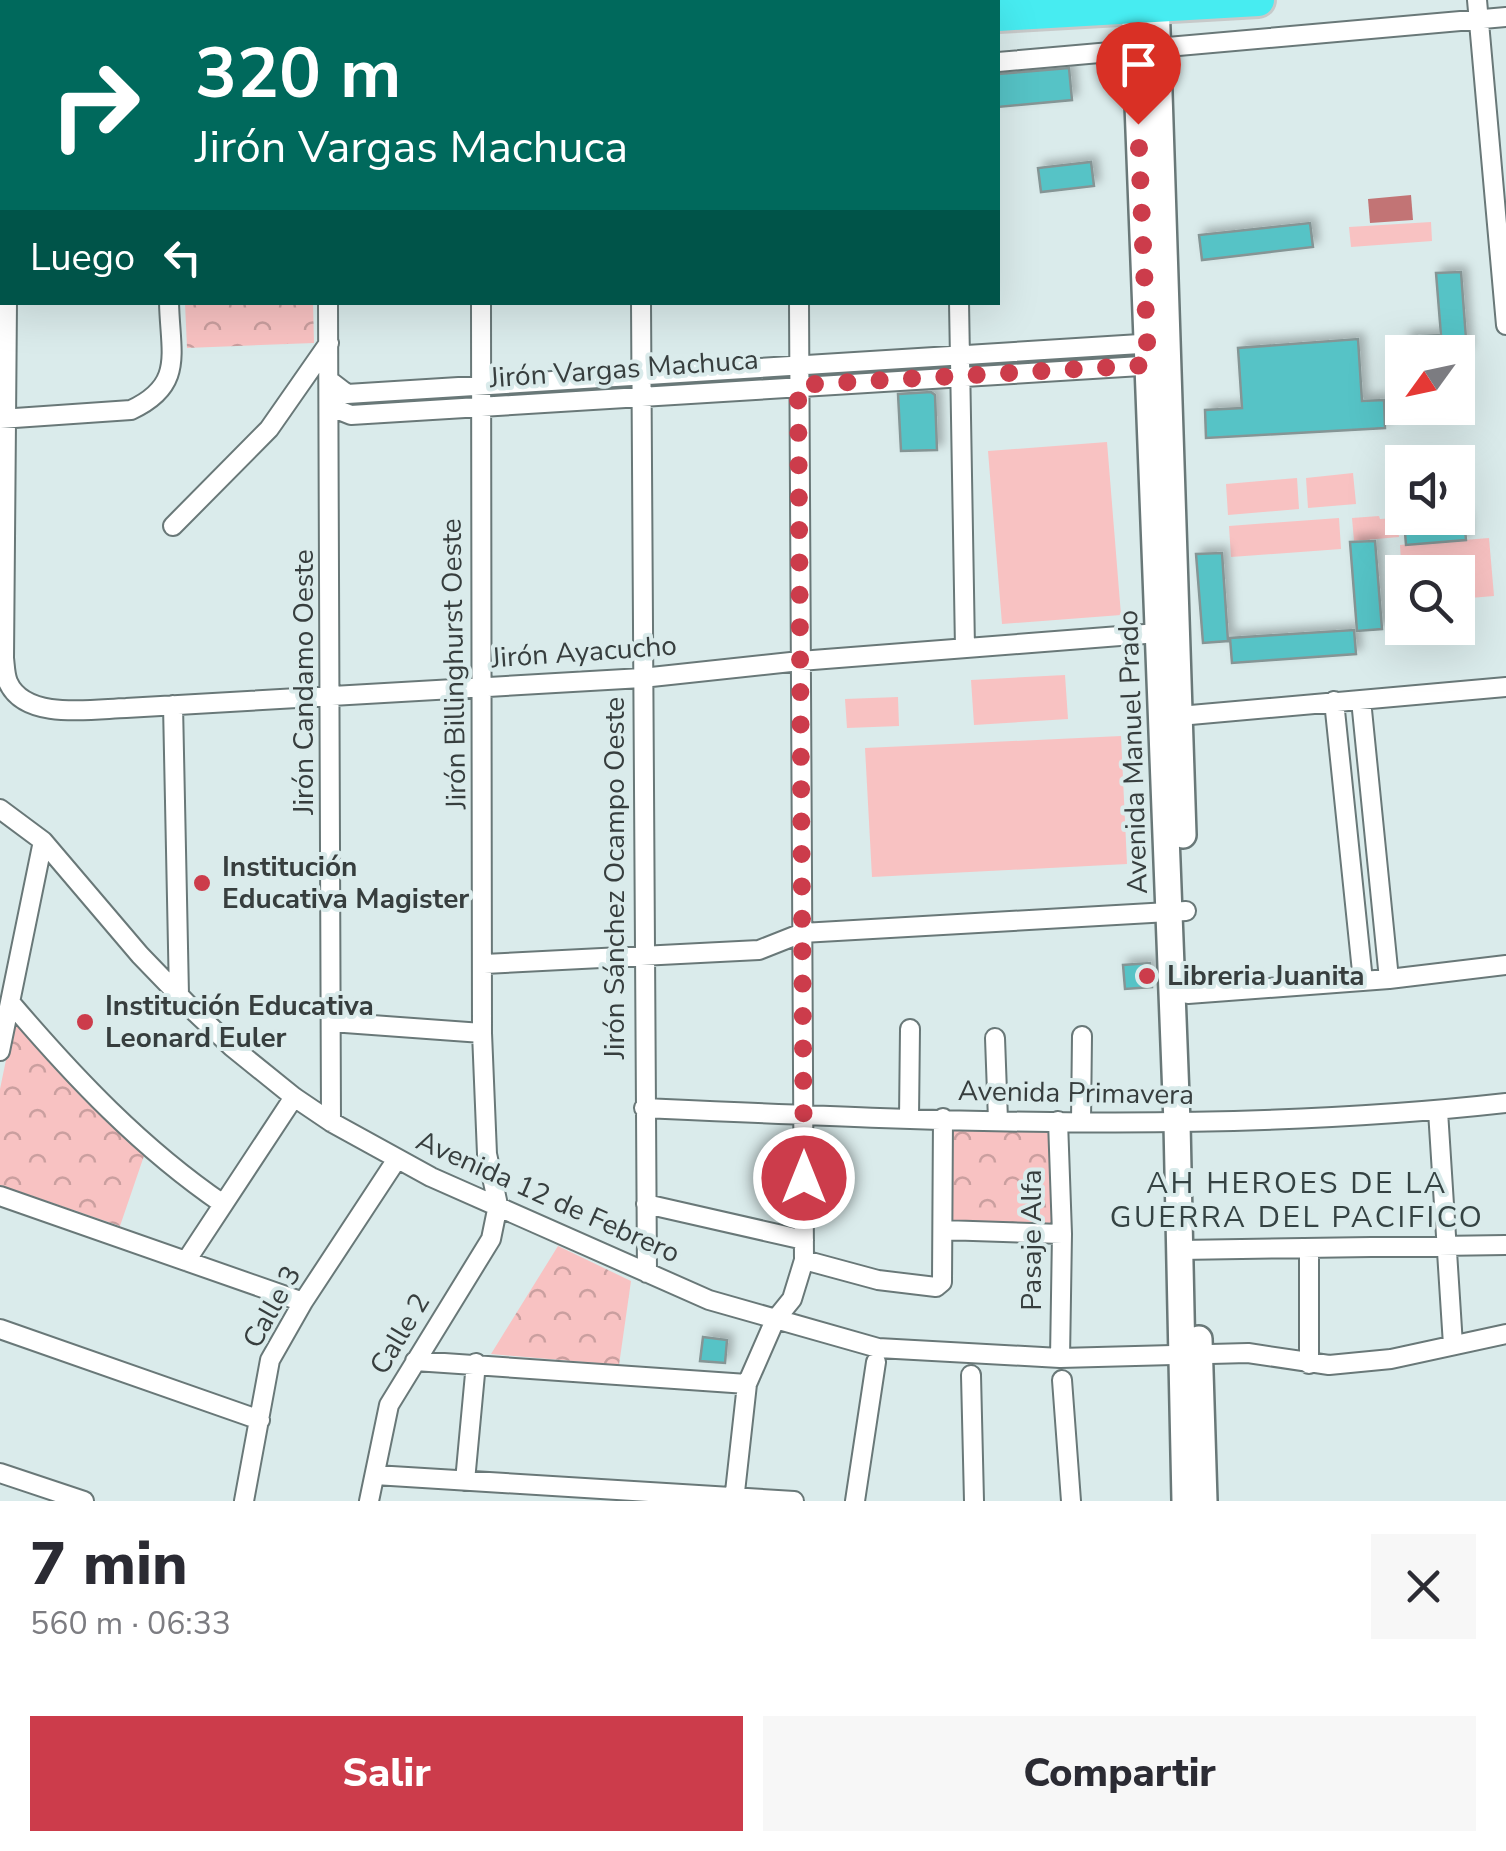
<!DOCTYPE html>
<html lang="es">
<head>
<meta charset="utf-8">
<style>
  :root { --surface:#fff; --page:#f7f7f7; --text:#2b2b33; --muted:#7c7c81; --accent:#cc3c4b }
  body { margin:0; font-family:"Nunito Sans",sans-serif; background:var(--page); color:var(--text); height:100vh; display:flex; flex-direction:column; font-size:38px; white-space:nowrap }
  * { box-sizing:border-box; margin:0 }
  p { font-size:32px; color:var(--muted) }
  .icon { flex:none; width:55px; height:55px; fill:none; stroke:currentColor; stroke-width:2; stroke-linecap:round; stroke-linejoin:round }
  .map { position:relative; height:1501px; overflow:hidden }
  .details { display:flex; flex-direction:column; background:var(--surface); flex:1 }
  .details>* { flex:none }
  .top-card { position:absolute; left:0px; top:0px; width:1000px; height:305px; box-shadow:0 10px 40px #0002; background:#00695c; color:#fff; overflow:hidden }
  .needle { width:65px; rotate:237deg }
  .buttons { position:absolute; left:1385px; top:335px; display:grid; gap:20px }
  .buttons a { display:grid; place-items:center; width:90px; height:90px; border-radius:0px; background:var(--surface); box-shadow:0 10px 40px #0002; font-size:50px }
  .pin { position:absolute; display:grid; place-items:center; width:85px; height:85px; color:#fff; margin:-102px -42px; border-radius:50% 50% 50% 0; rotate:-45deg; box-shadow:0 0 10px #0007 }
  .pin .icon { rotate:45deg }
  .me { position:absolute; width:110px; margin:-55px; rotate:0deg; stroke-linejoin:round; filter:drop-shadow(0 0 8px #0008) }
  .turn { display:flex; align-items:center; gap:35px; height:210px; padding:0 30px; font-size:45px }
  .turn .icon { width:130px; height:130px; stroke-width:2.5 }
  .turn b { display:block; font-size:70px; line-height:85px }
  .then { display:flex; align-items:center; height:95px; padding:0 30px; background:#0003; gap:20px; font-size:38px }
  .round { display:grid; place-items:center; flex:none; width:105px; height:105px; border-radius:0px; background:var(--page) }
  .summary { display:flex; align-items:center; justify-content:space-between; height:170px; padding:0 30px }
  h1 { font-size:60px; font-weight:800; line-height:75px }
  .cta { display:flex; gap:20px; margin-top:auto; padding:20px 30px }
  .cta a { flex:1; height:115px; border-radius:0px; background:var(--accent); color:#fff; font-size:40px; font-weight:800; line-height:115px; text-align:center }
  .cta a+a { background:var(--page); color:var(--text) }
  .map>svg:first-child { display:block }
  .grass { fill:#f8c2c2 }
  .forest { fill:url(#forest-crowns) }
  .water { fill:#c27475 }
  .building { fill:#57c3c6; stroke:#859595; stroke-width:2.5; filter:url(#shadow) }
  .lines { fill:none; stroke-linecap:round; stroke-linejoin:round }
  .street-casing { stroke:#697878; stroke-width:22 }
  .secondary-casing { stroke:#697878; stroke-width:30 }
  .highway-casing { stroke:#c7c9c9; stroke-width:38 }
  .street { stroke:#fff; stroke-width:18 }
  .secondary { stroke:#fff; stroke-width:25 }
  .highway { stroke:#47ecf1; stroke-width:32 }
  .route { stroke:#cc3c4b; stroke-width:18; stroke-dasharray:0 32.4 }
  .poi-dot { fill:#cc3c4b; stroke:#daebeb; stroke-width:4 }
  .labels { text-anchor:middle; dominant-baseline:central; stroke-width:8; stroke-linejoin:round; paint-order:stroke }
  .street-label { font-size:28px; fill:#373e3e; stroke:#daebeb }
  .poi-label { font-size:28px; font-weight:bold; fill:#373e3e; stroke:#daebeb; text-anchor:start }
  .neighbourhood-label { font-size:30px; letter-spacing:2.5px; fill:#354343; stroke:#daebeb }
</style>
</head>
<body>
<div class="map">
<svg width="1506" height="1501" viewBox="0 0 1506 1501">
  <defs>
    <pattern id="forest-crowns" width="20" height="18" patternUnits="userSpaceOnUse" patternTransform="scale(2.5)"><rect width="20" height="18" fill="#f8c2c2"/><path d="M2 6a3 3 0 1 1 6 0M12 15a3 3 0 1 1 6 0" fill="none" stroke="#ca9f9f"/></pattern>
    <filter id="shadow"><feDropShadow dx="5.5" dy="-5.5" stdDeviation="5" flood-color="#0004"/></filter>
  </defs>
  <rect width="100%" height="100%" fill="#daebeb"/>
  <path class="grass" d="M1431 222 1432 241 1351 247 1349 227Z
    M1107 442 1121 615 1002 624 988 451Z
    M1353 473 1356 504 1308 508 1306 478Z
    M1297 478 1299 509 1228 515 1226 484Z
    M1379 516 1380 519 1397 518 1399 537 1354 541 1352 518Z
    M1339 518 1341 549 1231 557 1229 526Z
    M1489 538 1494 596 1458 599V572H1402V577L1400 545Z
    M1065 675 1068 719 974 725 971 680Z
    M898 697 899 726 847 728 845 699Z
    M1121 736 1127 864 872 877 865 748Z"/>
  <path class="forest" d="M185 303H313L314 343 187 348Z
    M15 1016 146 1150 120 1226 0 1185V1089Z
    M948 1123 1049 1127 1052 1223 948 1221Z
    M558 1246 631 1281 619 1365 491 1354Z"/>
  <path class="water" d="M1411 195 1413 220 1370 223 1368 199Z"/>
  <path class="building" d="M1069 68 1072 100 998 107V74Z
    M1091 162 1094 186 1041 192 1038 168Z
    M1310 223 1313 247 1202 260 1199 235Z
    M1461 272 1467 352H1406L1405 337 1441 335 1436 273Z
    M1358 339 1362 401 1384 400 1385 428 1206 438 1205 410 1242 408 1238 348Z
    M931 392 935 395 937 450 901 451 898 394Z
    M1464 518 1466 540 1406 545 1404 520Z
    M1375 541 1382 629 1357 631 1350 542Z
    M1222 553 1228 641 1203 643 1196 554Z
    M1354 630 1356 654 1232 663 1230 638Z
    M1150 963 1152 987 1125 989 1123 965Z
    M703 1337 727 1340 725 1363 700 1361Z"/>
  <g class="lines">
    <g class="street-casing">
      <path id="street" d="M1477 0 1506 325
        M322 2V0
        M998 62 1506 17
        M0 134H2
        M7 302 4 658C5 666 5 675 8 682 25 721 93 709 126 708L642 678 800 661 1158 633
        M328 302 331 1122
        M641 302 647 1273
        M959 302 965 648
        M330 381 347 394 1156 343
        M331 400 336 409 351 415 1157 365
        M0 419 131 410C185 385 170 353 169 302
        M173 526 269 429 329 343
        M1361 700 1389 979
        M1334 701 1363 981
        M173 705 179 995
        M1168 717 1506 687
        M0 809 43 841 140 955 196 1013 232 1047 294 1097 331 1122 431 1177 709 1300 878 1348 1060 1358 1248 1353 1329 1365 1391 1359 1506 1334
        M484 964 759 950 802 933 1186 911
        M1188 994 1389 979 1506 965
        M10 1002C74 1077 141 1148 223 1204
        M331 1022 482 1033
        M995 1038 998 1120
        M0 1051 43 841
        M644 1108C931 1121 1221 1135 1506 1103
        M1438 1111 1453 1345
        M909 1118 910 1029
        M1058 1121 1062 1234 1060 1358
        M1081 1121 1082 1036
        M0 1196 303 1302
        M646 1204 804 1240
        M943 1230 1062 1234
        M1180 1250 1506 1245
        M804 1260 878 1280 936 1287 942 1282 943 1118
        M186 1261 294 1097
        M0 1329 260 1420
        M415 1361 747 1384
        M1309 1364V1250
        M971 1375 974 1501
        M1062 1380 1071 1501
        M0 1473 84 1501
        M375 1475 794 1501
        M465 1481 476 1363
        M244 1501 270 1360 303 1302 397 1159
        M369 1501 389 1405 491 1239 498 1205 487 1154 482 1033 481 302
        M734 1501 747 1384 775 1320 792 1299 804 1260 799 302
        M855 1501 876 1362"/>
    </g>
    <g class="secondary-casing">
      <path id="secondary" d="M1134 0 1177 1123 1185 1501
        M1156 0 1183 835
        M1199 1339 1204 1501"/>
    </g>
    <g class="highway-casing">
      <path id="highway" d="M621 2 660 0
        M998 15 1258 0
        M0 31H2
        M0 64H2"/>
    </g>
    <use href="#street" class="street"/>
    <use href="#secondary" class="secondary"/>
    <use href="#highway" class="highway"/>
  </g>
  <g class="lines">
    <path class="route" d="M804 1178 798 385 1148 365 1138 124"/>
  </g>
  <g class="poi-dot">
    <circle cx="202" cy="883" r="10"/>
    <circle cx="1147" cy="976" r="10"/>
    <circle cx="85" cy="1022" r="10"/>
  </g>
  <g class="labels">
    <g class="street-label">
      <text transform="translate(624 369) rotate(-4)">Jirón Vargas Machuca</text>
      <text transform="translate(584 652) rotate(-4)">Jirón Ayacucho</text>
      <text transform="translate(454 664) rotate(-91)">Jirón Billinghurst Oeste</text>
      <text transform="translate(304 682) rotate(-90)">Jirón Candamo Oeste</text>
      <text transform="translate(1133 752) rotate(-92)">Avenida Manuel Prado</text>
      <text transform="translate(615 878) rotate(-90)">Jirón Sánchez Ocampo Oeste</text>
      <text transform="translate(1076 1093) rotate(1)">Avenida Primavera</text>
      <text transform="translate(548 1197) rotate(24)">Avenida 12 de Febrero</text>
      <text transform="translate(1032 1240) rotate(-90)">Pasaje Alfa</text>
      <text transform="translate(272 1307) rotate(-61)">Calle 3</text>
      <text transform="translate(400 1334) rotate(-59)">Calle 2</text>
    </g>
    <g class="poi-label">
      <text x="222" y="867">Institución<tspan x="222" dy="32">Educativa Magister</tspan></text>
      <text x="1167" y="976">Libreria Juanita</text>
      <text x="105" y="1006">Institución Educativa<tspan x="105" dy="32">Leonard Euler</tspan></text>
    </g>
    <g class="neighbourhood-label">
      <text x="1297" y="1183">AH HEROES DE LA<tspan x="1297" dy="34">GUERRA DEL PACIFICO</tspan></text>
    </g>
  </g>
</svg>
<div class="buttons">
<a><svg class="needle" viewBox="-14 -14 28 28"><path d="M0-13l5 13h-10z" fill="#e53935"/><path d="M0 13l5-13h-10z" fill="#7c7c81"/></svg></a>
<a><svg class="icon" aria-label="sound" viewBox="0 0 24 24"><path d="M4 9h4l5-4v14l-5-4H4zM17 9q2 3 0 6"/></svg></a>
<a><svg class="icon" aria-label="search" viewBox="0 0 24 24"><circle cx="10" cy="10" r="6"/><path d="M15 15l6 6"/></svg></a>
</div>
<div class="pin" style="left:1138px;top:124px;background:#d93025"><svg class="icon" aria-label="arrive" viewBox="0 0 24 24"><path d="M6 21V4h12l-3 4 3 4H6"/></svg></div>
<svg class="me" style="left:804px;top:1178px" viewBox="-20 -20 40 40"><circle r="17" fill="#cc3c4b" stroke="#fff" stroke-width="3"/><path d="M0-11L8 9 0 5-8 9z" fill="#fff"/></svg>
<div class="top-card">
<div class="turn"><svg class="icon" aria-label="right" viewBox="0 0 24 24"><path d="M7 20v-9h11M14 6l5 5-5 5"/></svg><div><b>320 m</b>Jirón Vargas Machuca</div></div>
<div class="then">Luego<svg class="icon" aria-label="left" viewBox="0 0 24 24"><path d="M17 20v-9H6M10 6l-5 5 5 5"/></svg></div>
</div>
</div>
<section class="details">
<div class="summary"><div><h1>7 min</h1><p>560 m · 06:33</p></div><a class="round"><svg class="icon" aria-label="close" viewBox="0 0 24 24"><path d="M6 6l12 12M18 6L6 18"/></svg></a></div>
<div class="cta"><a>Salir</a><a>Compartir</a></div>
</section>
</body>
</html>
